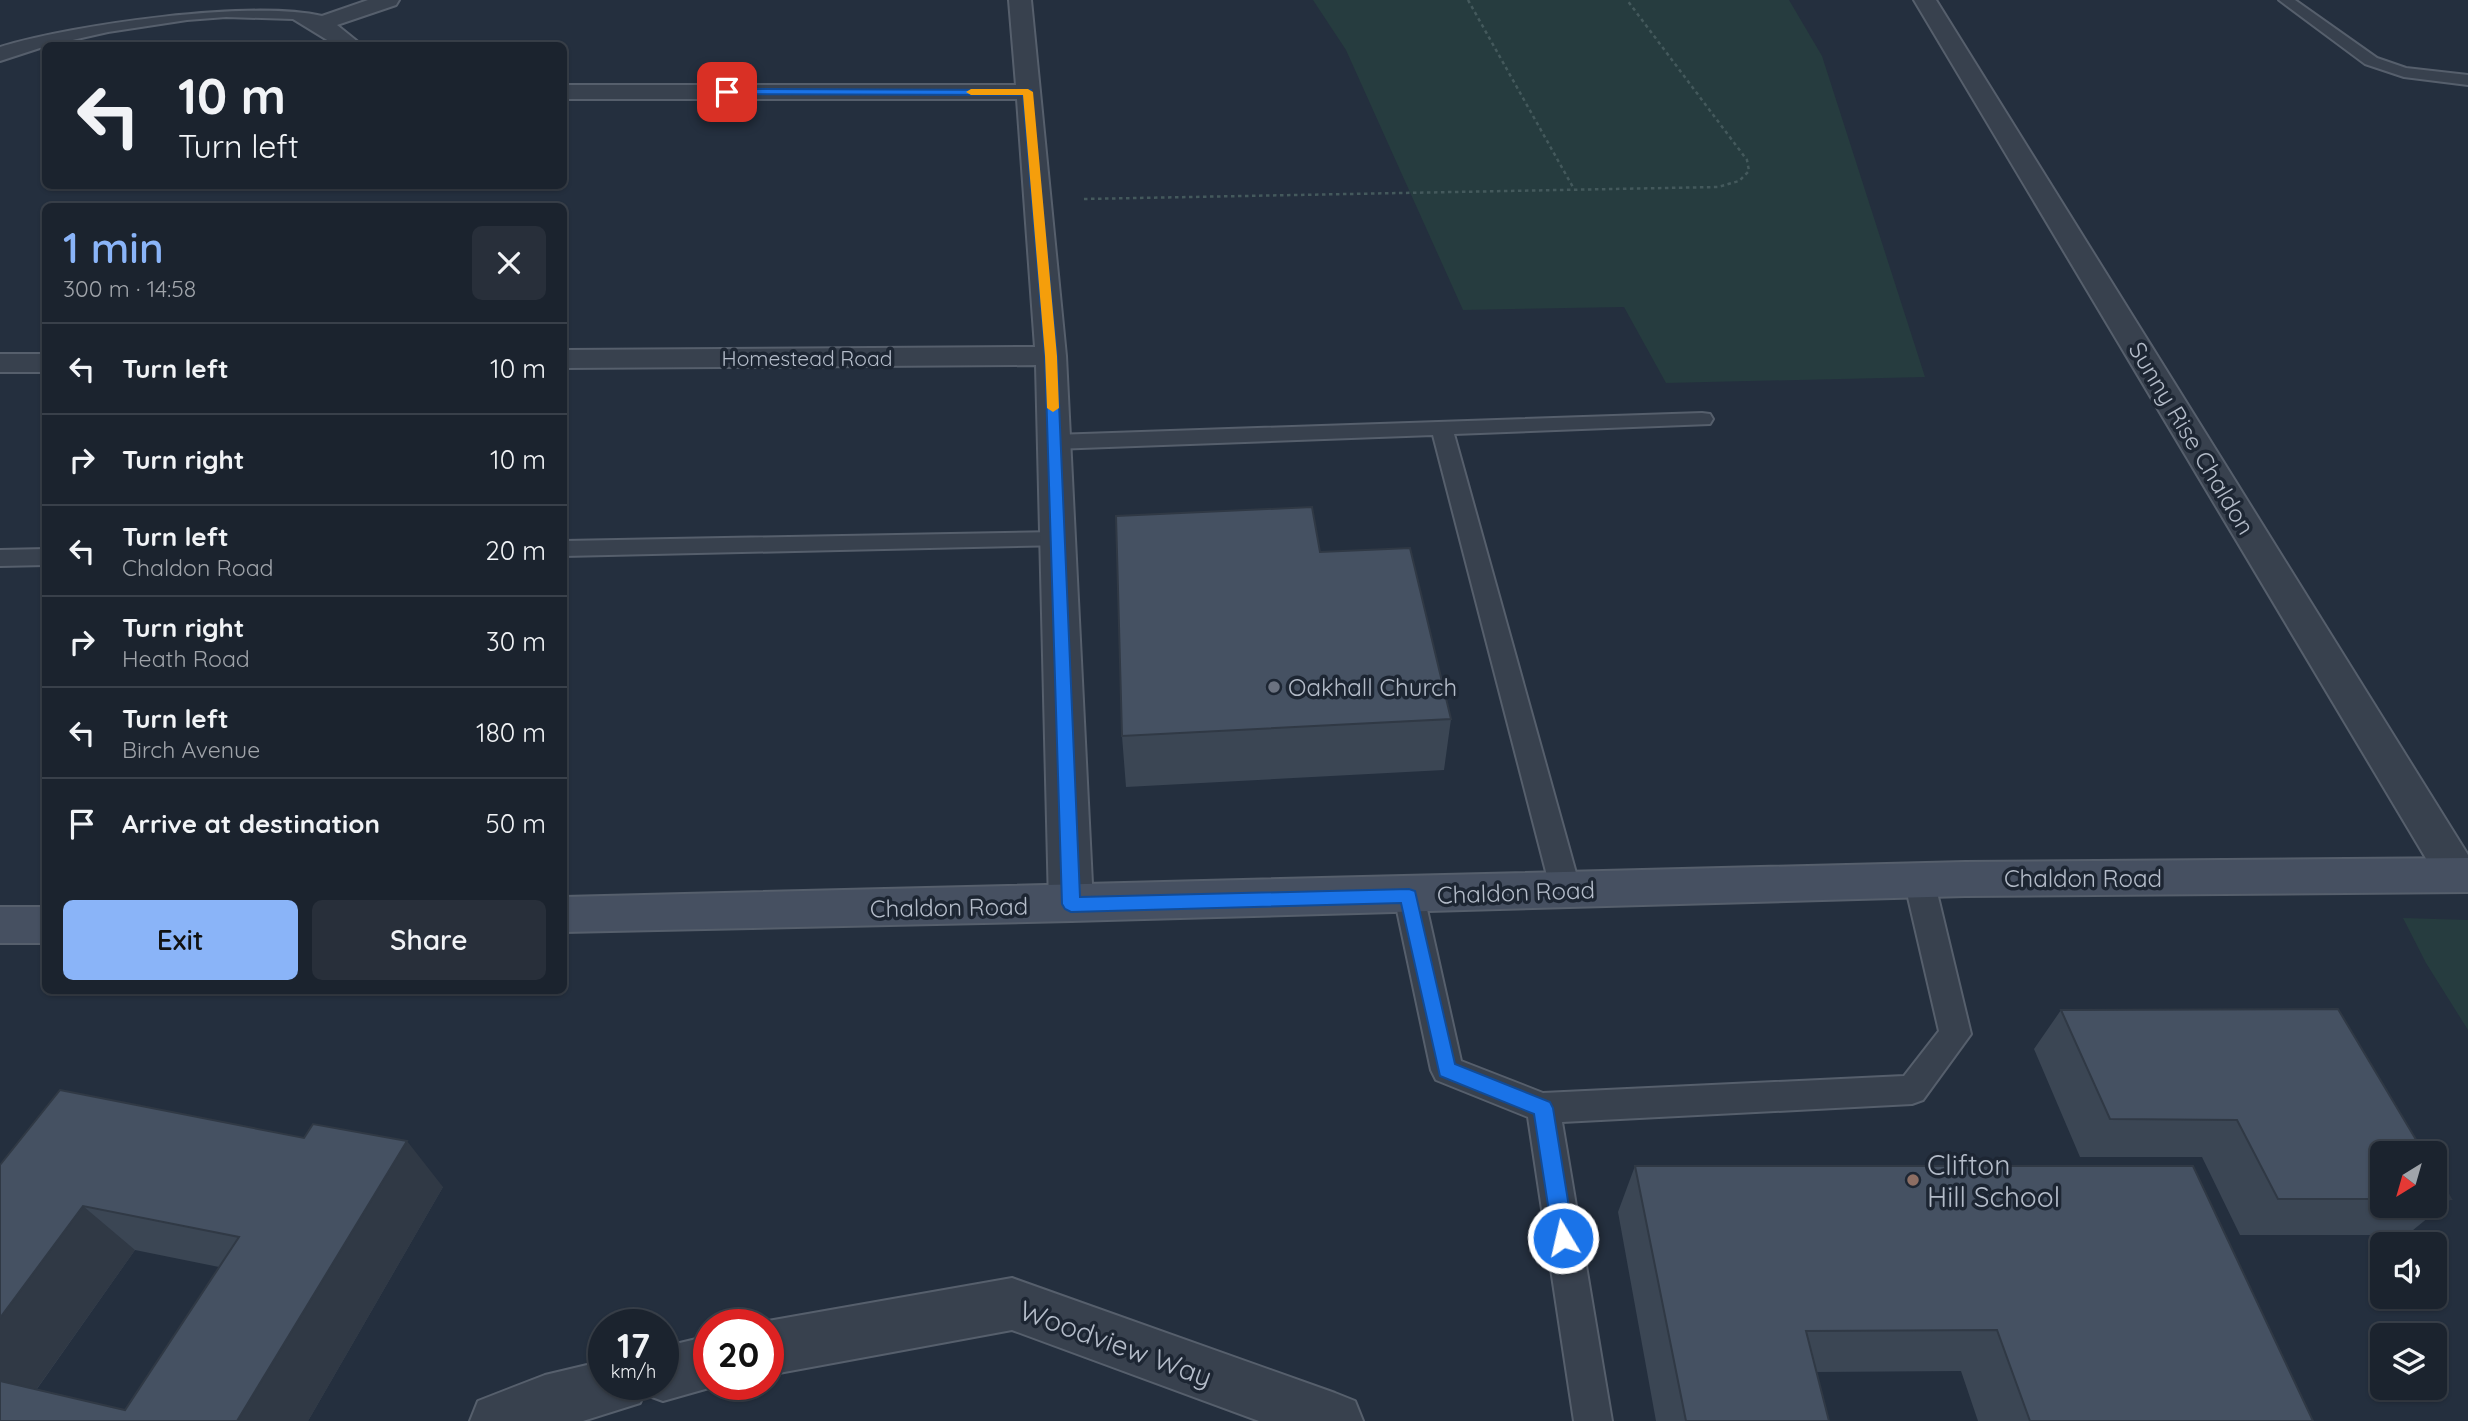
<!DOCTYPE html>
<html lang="en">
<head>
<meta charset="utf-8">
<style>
  :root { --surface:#1b232e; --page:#282f3a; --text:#f1f3f6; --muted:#a0a4aa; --line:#39404a; --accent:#8ab4f8 }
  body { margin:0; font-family:Quicksand,sans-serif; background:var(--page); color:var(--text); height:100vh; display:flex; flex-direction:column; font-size:26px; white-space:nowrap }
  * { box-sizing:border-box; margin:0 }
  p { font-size:23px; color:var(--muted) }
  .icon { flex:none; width:38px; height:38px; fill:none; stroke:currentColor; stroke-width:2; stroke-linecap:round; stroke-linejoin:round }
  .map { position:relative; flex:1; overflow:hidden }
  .sheet { position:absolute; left:42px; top:203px; width:525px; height:791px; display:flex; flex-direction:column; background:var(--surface); border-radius:10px; box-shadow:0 2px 5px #0004,0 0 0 2px var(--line) }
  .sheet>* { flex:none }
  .top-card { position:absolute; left:42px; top:42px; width:525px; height:147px; border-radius:10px; box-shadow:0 2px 5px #0004,0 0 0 2px var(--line); background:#1b232e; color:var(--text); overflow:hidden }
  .needle { width:46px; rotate:217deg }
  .fabs { position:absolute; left:2370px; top:1141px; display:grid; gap:14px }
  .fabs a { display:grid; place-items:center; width:77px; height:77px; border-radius:10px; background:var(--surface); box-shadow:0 2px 5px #0004,0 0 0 2px var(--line); font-size:35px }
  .speed { position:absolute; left:588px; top:1309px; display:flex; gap:14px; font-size:35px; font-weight:700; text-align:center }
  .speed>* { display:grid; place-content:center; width:91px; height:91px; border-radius:50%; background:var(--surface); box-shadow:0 2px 5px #0004,0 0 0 2px var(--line); line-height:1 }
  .speed small { font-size:18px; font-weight:400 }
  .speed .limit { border:10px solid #d22; background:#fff; color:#111 }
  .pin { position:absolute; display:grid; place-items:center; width:60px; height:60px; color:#fff; margin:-30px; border-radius:14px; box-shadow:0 4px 10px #0006 }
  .me { position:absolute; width:77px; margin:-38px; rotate:351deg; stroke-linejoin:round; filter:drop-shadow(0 0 5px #0008) }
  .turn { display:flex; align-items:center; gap:24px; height:147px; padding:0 21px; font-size:32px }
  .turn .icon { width:91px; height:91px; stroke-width:2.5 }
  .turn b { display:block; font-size:49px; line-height:60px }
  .round { display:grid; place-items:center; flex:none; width:74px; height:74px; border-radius:10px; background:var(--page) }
  .overview { display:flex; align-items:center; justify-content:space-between; height:119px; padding:0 21px }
  h1 { font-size:42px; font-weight:600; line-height:52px; color:var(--accent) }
  .cta { display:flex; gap:14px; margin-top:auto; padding:14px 21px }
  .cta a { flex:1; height:80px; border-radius:10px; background:var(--accent); color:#111; font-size:28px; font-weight:600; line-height:80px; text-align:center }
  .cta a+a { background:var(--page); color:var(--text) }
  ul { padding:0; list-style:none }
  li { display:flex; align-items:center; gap:21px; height:91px; padding:0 21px; border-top:2px solid var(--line) }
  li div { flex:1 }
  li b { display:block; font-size:26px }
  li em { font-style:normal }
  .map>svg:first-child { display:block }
  .green { fill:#263c3f }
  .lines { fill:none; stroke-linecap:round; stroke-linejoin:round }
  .service-casing { stroke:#565f6c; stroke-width:4 }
  .minor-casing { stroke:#565f6c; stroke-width:4 }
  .secondary-casing { stroke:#565f6c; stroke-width:4 }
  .path { stroke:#44595c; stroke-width:2.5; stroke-dasharray:3.5 3.5; stroke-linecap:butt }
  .service { fill:#38414e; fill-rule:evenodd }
  .minor { fill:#38414e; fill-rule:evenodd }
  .secondary { fill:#465061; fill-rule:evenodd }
  .wall { fill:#3b4654; fill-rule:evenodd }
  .shaded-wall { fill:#303945 }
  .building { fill:#455162; stroke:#303945; stroke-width:2 }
  .route { fill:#1a73e8; stroke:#114b97; stroke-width:2 }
  .slow { fill:#f59e0b }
  .worship-dot { fill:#6b7280; stroke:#1d2633; stroke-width:2.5 }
  .education-dot { fill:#8d6e63; stroke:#1d2633; stroke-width:2.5 }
  .labels { text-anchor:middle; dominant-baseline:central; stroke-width:7; stroke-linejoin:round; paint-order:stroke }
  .far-street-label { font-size:21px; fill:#b4bcc9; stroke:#1d2633 }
  .street-label { font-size:24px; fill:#b4bcc9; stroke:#1d2633 }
  .poi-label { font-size:24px; fill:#b4bcc9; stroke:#1d2633; text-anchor:start }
  .near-poi-label { font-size:28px; fill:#b4bcc9; stroke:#1d2633; text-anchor:start }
  .near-street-label { font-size:28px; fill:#b4bcc9; stroke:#1d2633 }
</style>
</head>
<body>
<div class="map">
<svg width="2468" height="1421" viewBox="0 0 2468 1421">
  <rect width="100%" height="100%" fill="#242f3e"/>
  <path class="green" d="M1313 0H1789L1822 56 1925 377 1666 383 1624 307 1463 310 1346 50Z
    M2403 918 2468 920V1030L2426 963Z"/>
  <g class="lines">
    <g class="service-casing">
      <path id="service" d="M2279 0H2295L2377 58 2406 68 2468 75V85L2404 77 2365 64Z
        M1702 413 1710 414 1713 419 1710 424 1454 434 1581 891 1576 899 1566 903 1556 899 1551 891 1433 435 1054 449 1046 447 1043 442 1046 437 1054 435Z
        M1057 532 1065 535 1069 540 1065 545 564 556V541Z
        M46 549V565L0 566V550Z
        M1919 868 1929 872 1934 880 1971 1034 1923 1100 1912 1104 1562 1122 1612 1421H1574L1528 1117 1436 1080 1431 1070 1394 896 1399 888 1409 884 1419 888 1424 896 1461 1061 1543 1093 1904 1076 1939 1031 1904 880 1909 872Z"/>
    </g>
    <g class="minor-casing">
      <path id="minor" d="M368 0H399L396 5 337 25 363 46H337L293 19 226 17 187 20 108 32 46 46 0 61V47C75 24 251 0 322 16Z
        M1009 0H1031L1066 356 1093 904 1086 916 1071 921 1056 916 1049 904 1036 365 564 368V350L1035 347 1017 99H564V85H1016Z
        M1914 0H1936L2468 855V889L2458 892 2443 887Z
        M0 354H46V372H0Z
        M1012 1278 1335 1393 1355 1401 1363 1421H1259L1012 1330 768 1375V1325H759L768 1321Z
        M709 1336V1384H723L663 1401 644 1394 640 1403 583 1421H470L478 1401 545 1375 604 1361V1384H663V1347Z"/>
    </g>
    <g class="secondary-casing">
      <path id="secondary" d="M2468 858V892L1965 896 1071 921 564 932V897L1965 862Z
        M0 907H46V943H0Z"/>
    </g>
    <path class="path" d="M1468 0 1574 189
      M1084 199 1718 187 1739 181 1749 171 1747 160 1627 0"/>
    <use href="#service" class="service"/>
    <use href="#minor" class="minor"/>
    <use href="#secondary" class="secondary"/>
  </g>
  <path class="wall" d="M1320 552 1451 719 1444 770 1126 787 1122 736Z
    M2061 1010 2382 1153V1206H2434V1170L2451 1199 2407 1235H2240L2202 1157H2080L2034 1049Z
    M0 1165 443 1187 308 1421H0ZM135 1250 219 1267 125 1410 37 1389Z
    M1635 1166 2313 1421H1978L1961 1371 1816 1372 1829 1421H1656L1618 1212Z"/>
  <path class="shaded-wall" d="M407 1141 443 1187 308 1421H237Z
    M83 1206 135 1250 21 1411 0 1397V1318Z"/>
  <path class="building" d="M1312 507 1320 552 1410 548 1451 719 1122 736 1116 516Z
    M2338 1009 2424 1153H2382V1199H2278L2237 1120 2110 1119 2061 1010Z
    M60 1090 304 1138 313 1124 407 1141 237 1421H0V1381L125 1410 239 1237 83 1206 0 1318V1165Z
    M1635 1166H2193L2313 1421H2030L1997 1330 1806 1331 1829 1421H1686Z
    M2434 1170 2451 1199H2434Z"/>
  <path class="route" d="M727 89 1031 90 1057 356 1080 897 1409 889 1415 891 1455 1064 1550 1102 1553 1108 1574 1238 1571 1246 1563 1249 1556 1246 1553 1238 1534 1114 1440 1076 1401 903 1071 912 1065 909 1062 904 1045 356 1023 95 724 94V90Z"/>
  <path class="slow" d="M1028 89 1033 92 1057 356 1059 408 1053 412 1047 408 1045 356 1023 95H971L966 92 971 89Z"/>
  <circle class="worship-dot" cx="1274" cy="687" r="7"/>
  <circle class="education-dot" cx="1913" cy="1180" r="7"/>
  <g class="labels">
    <g class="far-street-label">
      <text x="807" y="358">Homestead Road</text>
    </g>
    <g class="street-label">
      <text transform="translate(2192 438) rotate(59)">Sunny Rise Chaldon</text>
      <text x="2083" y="878">Chaldon Road</text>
      <text transform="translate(1516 892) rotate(-2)">Chaldon Road</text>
      <text transform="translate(949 907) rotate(-1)">Chaldon Road</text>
    </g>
    <g class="poi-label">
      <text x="1288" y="687">Oakhall Church</text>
    </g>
    <g class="near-poi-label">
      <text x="1927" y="1164">Clifton<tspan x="1927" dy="32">Hill School</tspan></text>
    </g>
    <g class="near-street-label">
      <text transform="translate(1116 1343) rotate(20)">Woodview Way</text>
    </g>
  </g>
</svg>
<div class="fabs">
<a><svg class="needle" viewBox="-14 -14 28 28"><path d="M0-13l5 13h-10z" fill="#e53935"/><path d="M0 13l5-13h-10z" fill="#a0a4aa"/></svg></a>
<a><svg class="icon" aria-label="sound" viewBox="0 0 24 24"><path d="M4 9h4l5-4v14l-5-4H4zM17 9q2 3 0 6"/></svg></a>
<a><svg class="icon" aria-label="layers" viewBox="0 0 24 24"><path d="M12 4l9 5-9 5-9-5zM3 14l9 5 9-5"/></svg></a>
</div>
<div class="speed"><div>17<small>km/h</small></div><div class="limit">20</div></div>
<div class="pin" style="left:727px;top:92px;background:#d93025"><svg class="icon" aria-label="arrive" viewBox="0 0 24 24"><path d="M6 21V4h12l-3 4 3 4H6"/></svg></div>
<svg class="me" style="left:1563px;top:1238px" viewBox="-20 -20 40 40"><circle r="17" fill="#1a73e8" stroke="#fff" stroke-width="3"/><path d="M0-11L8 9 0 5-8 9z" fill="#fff"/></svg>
<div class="top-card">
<div class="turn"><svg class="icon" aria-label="left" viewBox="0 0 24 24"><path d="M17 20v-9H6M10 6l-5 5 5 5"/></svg><div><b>10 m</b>Turn left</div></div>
</div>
<section class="sheet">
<div class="overview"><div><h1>1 min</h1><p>300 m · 14:58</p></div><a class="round"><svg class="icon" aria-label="close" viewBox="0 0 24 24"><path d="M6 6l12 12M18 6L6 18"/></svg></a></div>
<ul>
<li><svg class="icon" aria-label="left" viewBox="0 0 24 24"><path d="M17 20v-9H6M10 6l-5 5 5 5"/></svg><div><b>Turn left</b></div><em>10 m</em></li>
<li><svg class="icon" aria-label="right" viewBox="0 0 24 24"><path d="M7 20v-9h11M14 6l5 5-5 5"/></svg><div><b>Turn right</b></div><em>10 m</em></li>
<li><svg class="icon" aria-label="left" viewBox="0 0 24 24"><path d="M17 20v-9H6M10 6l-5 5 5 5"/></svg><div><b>Turn left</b><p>Chaldon Road</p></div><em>20 m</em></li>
<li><svg class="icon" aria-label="right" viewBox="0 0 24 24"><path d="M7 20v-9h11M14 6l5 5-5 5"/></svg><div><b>Turn right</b><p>Heath Road</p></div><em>30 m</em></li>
<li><svg class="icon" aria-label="left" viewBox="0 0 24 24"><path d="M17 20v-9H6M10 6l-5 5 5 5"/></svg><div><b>Turn left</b><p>Birch Avenue</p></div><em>180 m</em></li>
<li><svg class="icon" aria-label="arrive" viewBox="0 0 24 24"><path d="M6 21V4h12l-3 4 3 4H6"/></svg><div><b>Arrive at destination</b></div><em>50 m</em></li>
</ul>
<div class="cta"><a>Exit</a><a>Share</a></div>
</section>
</div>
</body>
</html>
